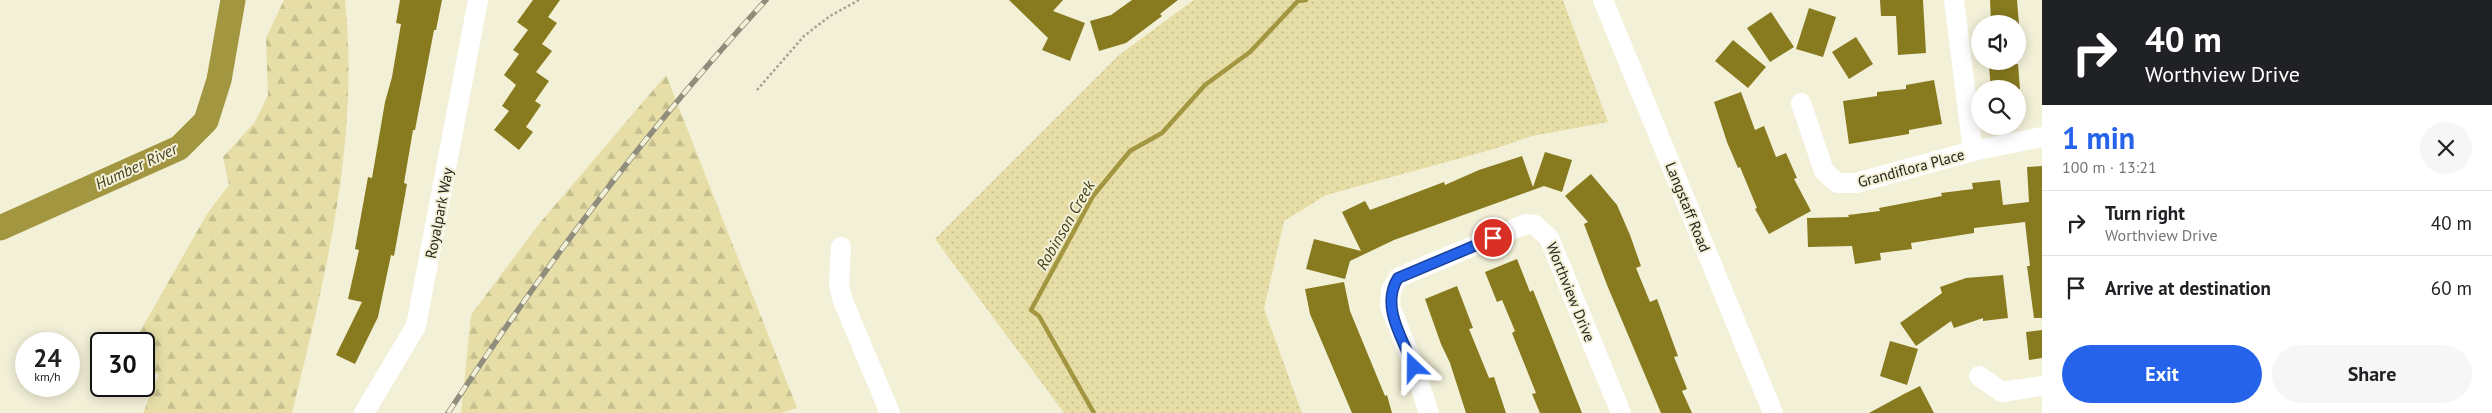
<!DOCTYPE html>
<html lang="en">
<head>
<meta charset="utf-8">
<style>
  :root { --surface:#fff; --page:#f6f6f6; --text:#202124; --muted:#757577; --line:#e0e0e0; --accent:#2563eb }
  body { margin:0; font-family:"PT Sans",sans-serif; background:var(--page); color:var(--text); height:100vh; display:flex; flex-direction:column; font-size:19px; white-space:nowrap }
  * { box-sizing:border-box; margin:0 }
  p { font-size:16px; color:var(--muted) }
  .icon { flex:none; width:28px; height:28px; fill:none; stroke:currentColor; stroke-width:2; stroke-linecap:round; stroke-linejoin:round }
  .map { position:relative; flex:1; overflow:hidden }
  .side { display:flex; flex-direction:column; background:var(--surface); width:450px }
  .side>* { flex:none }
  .top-card { background:#202124; color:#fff; overflow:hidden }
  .tools { position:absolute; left:1971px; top:15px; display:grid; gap:10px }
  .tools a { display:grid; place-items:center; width:55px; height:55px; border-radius:50%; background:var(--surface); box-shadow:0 2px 12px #0003; font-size:25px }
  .speed { position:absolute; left:15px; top:332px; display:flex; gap:10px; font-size:25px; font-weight:700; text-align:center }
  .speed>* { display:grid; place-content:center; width:65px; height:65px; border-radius:50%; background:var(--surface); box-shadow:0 2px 12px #0003; line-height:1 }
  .speed small { font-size:12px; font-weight:400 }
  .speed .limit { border:2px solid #111; border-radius:8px; background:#fff; color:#111 }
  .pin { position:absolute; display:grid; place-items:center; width:42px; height:42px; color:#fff; margin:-21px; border:2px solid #fff; border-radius:50%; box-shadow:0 1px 5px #0007 }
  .me { position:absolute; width:55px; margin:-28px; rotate:337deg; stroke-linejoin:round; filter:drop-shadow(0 0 4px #0008) }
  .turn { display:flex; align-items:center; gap:18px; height:105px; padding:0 20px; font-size:22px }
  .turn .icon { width:65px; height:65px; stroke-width:2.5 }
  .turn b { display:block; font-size:35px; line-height:42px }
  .round { display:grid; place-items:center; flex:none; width:52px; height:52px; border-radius:26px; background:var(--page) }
  .summary { display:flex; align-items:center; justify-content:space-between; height:85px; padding:0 20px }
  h1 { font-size:30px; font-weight:700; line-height:38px; color:var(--accent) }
  .primary-button { display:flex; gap:10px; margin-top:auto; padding:10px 20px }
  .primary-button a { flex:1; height:58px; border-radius:30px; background:var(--accent); color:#fff; font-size:20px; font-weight:700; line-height:58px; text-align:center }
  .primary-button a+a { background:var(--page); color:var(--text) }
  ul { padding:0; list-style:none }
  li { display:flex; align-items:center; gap:15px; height:65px; padding:0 20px; border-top:1px solid var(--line) }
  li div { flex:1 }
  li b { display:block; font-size:19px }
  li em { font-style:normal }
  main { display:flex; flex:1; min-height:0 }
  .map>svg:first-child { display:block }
  .grass { fill:url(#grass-dots) }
  .forest { fill:url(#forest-firs) }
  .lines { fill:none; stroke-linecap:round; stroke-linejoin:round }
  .stream { stroke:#a39640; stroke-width:4.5 }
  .river { stroke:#a39640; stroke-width:25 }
  .building { fill:#877a1f }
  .path { stroke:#a4a190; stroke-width:2.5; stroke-dasharray:2.5 2.5; stroke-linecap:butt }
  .minor { stroke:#fff; stroke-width:20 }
  .rail-casing { stroke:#908d7d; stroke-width:5.5 }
  .rail { stroke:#f3f0d8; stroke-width:4; stroke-dasharray:11; stroke-linecap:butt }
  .route-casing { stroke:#184099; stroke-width:12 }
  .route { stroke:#2563eb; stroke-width:9 }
  .labels { text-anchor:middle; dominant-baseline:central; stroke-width:4; stroke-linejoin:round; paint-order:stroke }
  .street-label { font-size:15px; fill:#26241c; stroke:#f3f0d8 }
  .water-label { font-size:16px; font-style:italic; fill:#46401b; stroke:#f3f0d8 }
</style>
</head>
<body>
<main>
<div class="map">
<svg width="2042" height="413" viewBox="0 0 2042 413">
  <defs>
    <pattern id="grass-dots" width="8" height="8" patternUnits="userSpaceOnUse" patternTransform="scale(1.25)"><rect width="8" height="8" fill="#e6dea6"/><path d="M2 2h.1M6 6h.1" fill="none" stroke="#c5be8e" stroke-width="1.8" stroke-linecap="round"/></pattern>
    <pattern id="forest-firs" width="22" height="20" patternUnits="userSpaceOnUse" patternTransform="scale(1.25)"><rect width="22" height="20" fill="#e6dea6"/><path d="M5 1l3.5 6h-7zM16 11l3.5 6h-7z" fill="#c5be8e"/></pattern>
  </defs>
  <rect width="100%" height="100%" fill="#f3f0d8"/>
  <path class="grass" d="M1194 0H1563L1608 122 1532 136 1494 149 1326 195 1284 221 1264 309 1302 413H1064L935 239 1119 55Z"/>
  <path class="forest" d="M284 0H345C360 140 325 278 292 413H143L159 374 144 372V344H133L207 214 229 185 223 157 255 122 268 95 266 38Z
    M666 75 797 408 781 413H461L471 315 539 224Z"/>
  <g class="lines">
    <path class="stream" d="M1094 413 1039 316 1031 310 1093 196 1130 151 1162 133 1205 85 1250 52 1298 1 1306 0"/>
    <path class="river" d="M0 228 179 148 206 121 219 80 233 0"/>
  </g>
  <path class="building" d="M400 0H442L436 30H434L415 130H413L404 183 407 184 394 256 391 255 378 317 355 364 336 355 362 302 348 299 359 250 355 249 368 177 372 178 385 102 392 77 401 24 396 23Z
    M533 0H560L548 17 557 23 542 44 552 51 536 72 549 81 535 101 541 105 526 127 533 132 519 150 494 130 509 111 502 106 516 85 504 75 519 54 513 50 528 30 517 22Z
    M1009 0H1063L1053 11 1085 23 1070 61 1042 50 1048 38Z
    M1132 0H1178L1160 14 1162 16 1126 43 1099 51 1090 21 1111 15Z
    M1880 0H1923L1926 53 1898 55 1896 16H1881Z
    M1990 0H2017L2019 24H1991Z
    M1809 8 1836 17 1823 57 1796 49Z
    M1771 12 1794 47 1770 62 1747 28Z
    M1856 37 1873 64 1849 79 1832 52Z
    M1733 40 1766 67 1748 88 1715 61Z
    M2018 64 2020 89H1991L1989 66Z
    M1934 80 1942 124 1909 130V134L1849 144 1843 101 1877 96V92L1906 89V85Z
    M1741 92 1755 130 1764 126 1776 157 1786 153 1797 178 1794 179 1811 211 1769 234 1755 209 1757 208 1740 167 1738 168 1727 142 1714 102Z
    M1545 152 1572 160 1562 192 1544 186 1394 240 1350 261 1345 279 1306 269 1314 239 1361 251 1342 212 1365 201 1370 210 1444 182 1445 185 1479 170 1522 156 1533 187Z
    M2042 166V318H2034L2027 266H2030L2025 222 1974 228V233L1911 243 1912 249 1880 253 1881 260 1855 264 1852 246 1808 247 1807 218 1849 217 1848 215 1880 211 1879 208 1942 196 1941 193 1973 189 1972 183 2000 180 2003 205 2029 202 2027 167Z
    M1591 174 1617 205 1630 235 1641 266 1636 268 1650 302 1657 299 1678 356 1674 357 1687 389 1682 391 1692 413H1661L1607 285 1584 224 1588 222 1565 196Z
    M1517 259 1530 292 1533 290 1582 413H1540L1532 394 1536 393 1512 333 1515 331 1502 300 1497 302 1485 272Z
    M2003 275 2008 318 1983 321V318L1954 328 1951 321 1916 346 1900 323 1942 293 1940 287 1966 278Z
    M1344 282 1350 311 1385 396 1387 395 1392 413H1352L1310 314 1305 289Z
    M1457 286 1473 328 1469 329 1489 378 1494 377 1506 413H1466L1450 363 1441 344 1425 299Z
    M2042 330V358L2029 360 2026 332Z
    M1890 341 1918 349 1907 385 1880 376Z
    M1920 386 1934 413H1869L1904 394Z"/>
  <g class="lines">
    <path class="path" d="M757 90 804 36 830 16 859 0"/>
    <path class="minor" d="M1603 0 1773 413
      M1954 0 1973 151
      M1801 103 1824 171 1837 183H1856L1973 151 2042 137
      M841 247 839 285 843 301 890 413
      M1979 376 2002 392 2042 386
      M364 413 416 326 478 0
      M1429 413 1414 367 1390 306 1391 290 1398 278 1411 272 1526 224 1535 225 1549 238 1621 413"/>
    <g class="rail-casing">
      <path id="rail" d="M448 413C543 268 649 127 766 0"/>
    </g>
    <use href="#rail" class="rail"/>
  </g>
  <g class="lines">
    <g class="route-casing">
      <path id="route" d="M1414 367C1403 339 1380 306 1398 278L1493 238"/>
    </g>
    <use href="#route" class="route"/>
  </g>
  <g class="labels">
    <g class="street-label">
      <text transform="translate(1911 168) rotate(-15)">Grandiflora Place</text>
      <text transform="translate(1688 207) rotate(68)">Langstaff Road</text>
      <text transform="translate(439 213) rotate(-79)">Royalpark Way</text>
      <text transform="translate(1571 292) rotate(68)">Worthview Drive</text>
    </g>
    <g class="water-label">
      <text transform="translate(136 166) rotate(-25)">Humber River</text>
      <text transform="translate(1065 225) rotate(-60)">Robinson Creek</text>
    </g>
  </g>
</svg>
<div class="tools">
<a><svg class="icon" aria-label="sound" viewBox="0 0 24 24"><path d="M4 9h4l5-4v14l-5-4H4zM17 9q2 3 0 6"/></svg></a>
<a><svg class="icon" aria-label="search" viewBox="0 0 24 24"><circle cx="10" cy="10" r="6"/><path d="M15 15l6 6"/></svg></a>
</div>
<div class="speed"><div>24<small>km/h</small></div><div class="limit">30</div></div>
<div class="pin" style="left:1493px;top:238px;background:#d93025"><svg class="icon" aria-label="arrive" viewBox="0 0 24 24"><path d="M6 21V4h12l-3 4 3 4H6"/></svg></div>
<svg class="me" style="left:1414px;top:367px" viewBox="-20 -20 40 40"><path d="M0-17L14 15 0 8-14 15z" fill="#2563eb" stroke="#fff" stroke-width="4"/></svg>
</div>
<section class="side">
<div class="top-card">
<div class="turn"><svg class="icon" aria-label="right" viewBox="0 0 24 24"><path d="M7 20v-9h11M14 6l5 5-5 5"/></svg><div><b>40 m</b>Worthview Drive</div></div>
</div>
<div class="summary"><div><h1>1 min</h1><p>100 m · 13:21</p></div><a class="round"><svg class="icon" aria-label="close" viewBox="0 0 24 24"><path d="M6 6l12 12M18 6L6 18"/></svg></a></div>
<ul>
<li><svg class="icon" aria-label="right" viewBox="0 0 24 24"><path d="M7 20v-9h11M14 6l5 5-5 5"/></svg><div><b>Turn right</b><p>Worthview Drive</p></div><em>40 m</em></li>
<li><svg class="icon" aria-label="arrive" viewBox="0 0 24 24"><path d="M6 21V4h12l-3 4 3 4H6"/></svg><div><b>Arrive at destination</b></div><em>60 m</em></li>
</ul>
<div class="primary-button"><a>Exit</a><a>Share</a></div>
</section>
</main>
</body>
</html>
